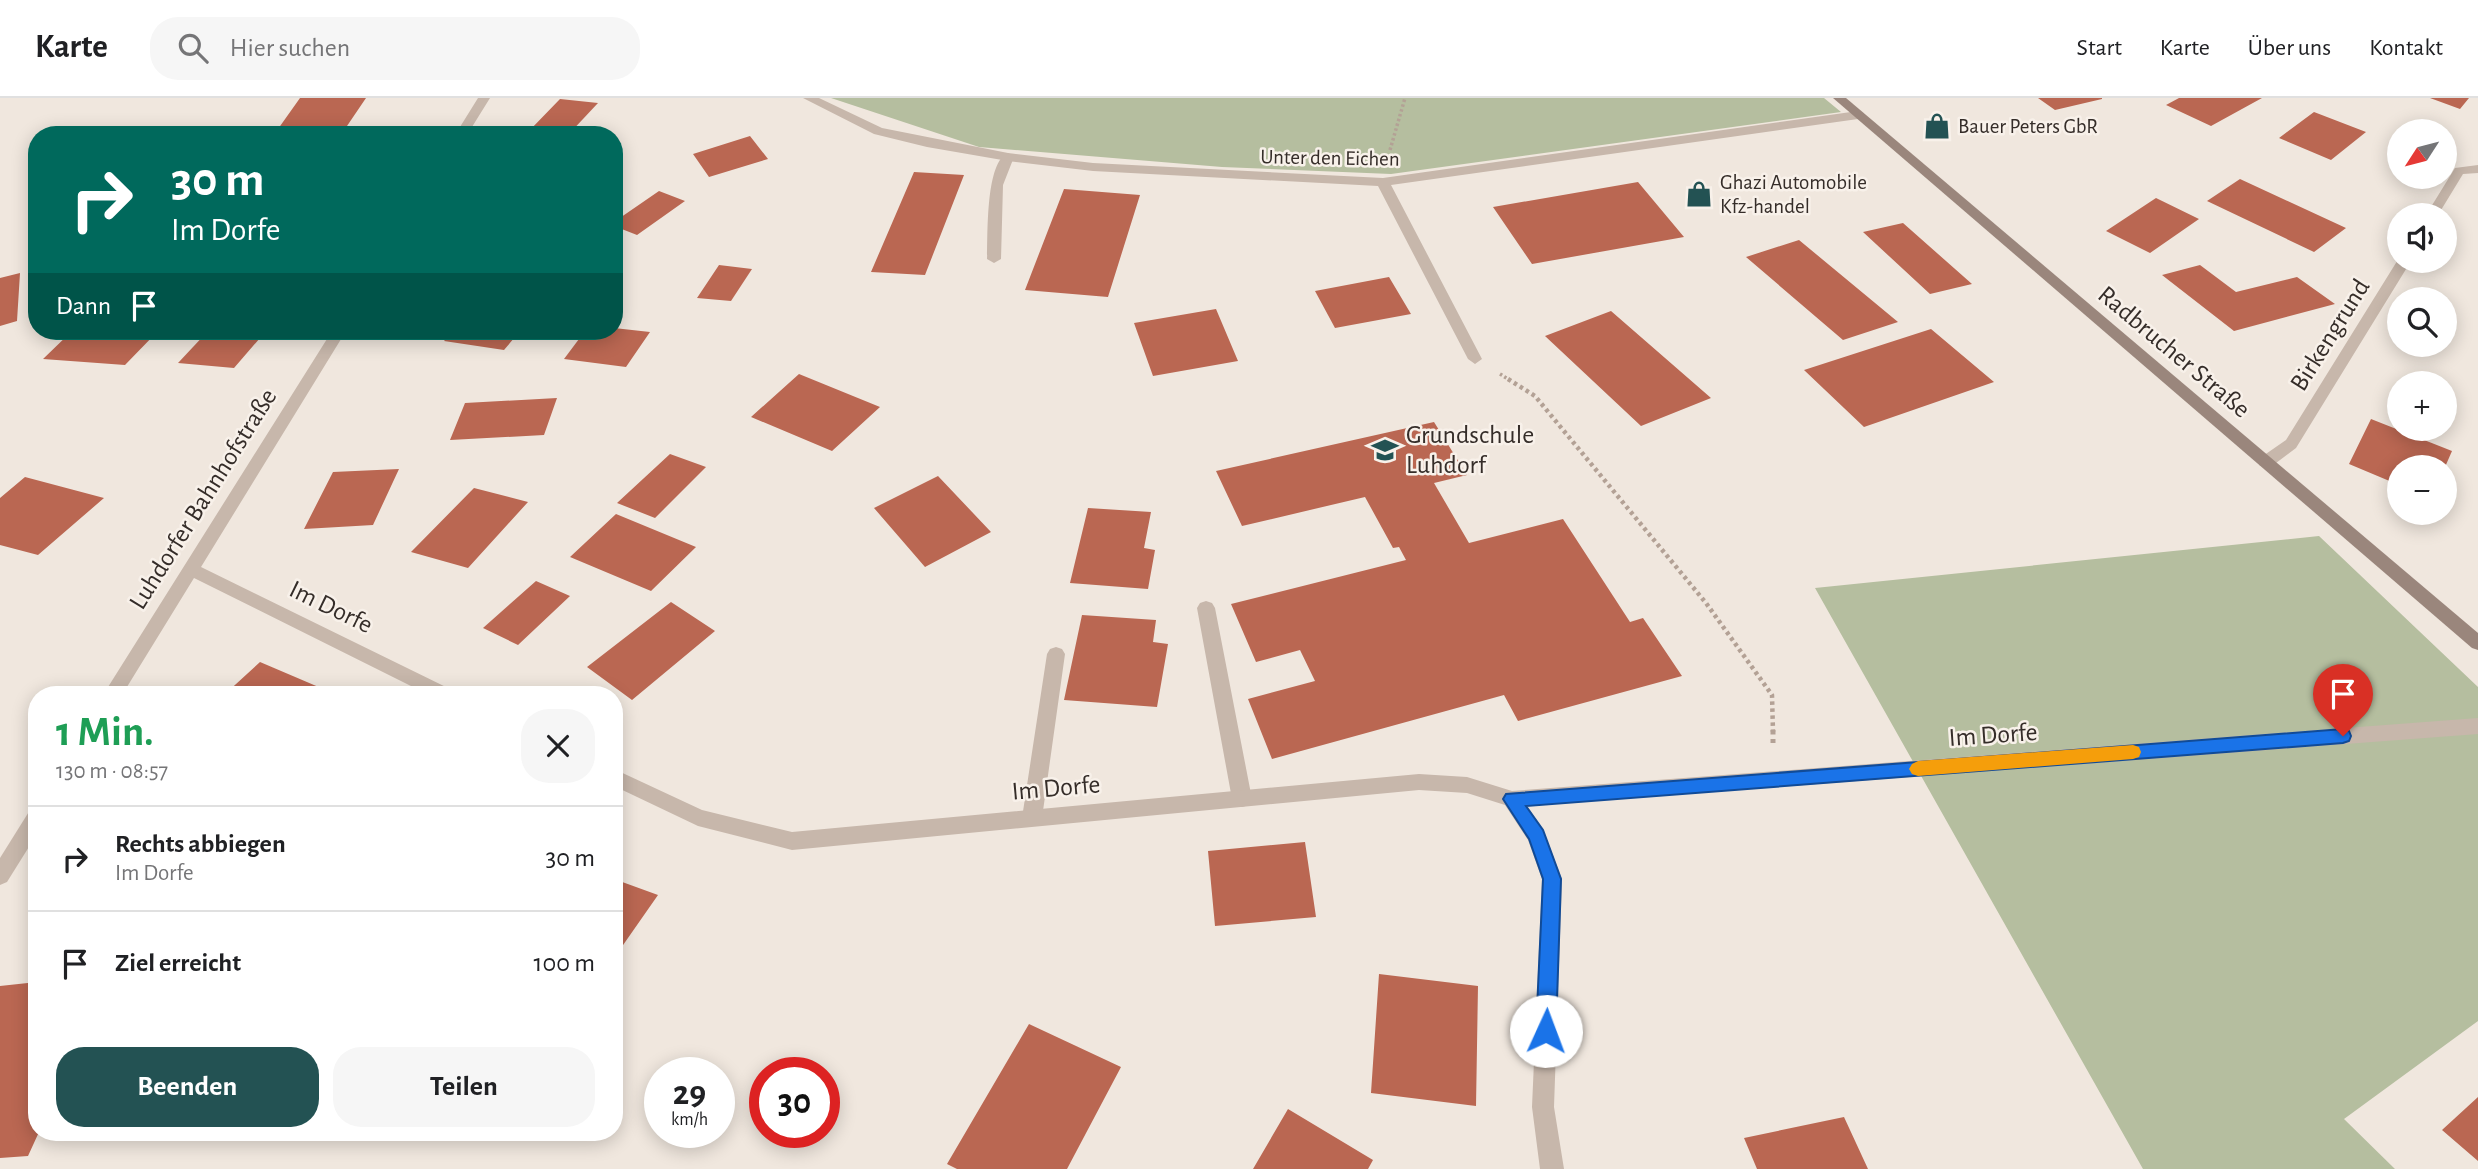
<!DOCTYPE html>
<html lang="de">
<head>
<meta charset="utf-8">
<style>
  :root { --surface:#fff; --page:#f6f6f6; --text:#202124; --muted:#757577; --line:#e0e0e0; --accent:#235253 }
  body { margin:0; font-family:"Alegreya Sans",sans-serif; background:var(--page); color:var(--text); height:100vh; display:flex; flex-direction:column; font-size:26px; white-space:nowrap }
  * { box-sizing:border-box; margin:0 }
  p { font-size:23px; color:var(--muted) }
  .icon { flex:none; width:38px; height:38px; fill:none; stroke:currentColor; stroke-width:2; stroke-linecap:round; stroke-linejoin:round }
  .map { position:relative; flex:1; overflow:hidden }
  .side { position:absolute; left:28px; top:588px; width:595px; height:455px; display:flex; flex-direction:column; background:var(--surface); border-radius:28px; box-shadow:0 4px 18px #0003 }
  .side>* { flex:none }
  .top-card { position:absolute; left:28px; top:28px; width:595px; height:214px; border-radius:28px; box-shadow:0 4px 18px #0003; background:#00695c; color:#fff; overflow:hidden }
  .needle { width:46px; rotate:234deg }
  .fabs { position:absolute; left:2387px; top:21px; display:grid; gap:14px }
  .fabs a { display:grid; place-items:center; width:70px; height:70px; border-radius:50%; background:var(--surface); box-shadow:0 4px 18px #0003; font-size:35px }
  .speed { position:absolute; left:644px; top:959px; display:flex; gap:14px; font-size:35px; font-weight:700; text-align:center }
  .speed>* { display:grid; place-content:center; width:91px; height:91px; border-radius:50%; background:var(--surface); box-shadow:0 4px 18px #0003; line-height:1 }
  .speed small { font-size:18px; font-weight:400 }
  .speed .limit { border:10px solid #d22; background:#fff; color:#111 }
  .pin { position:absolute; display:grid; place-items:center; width:60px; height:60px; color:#fff; margin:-72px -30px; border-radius:50% 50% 50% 0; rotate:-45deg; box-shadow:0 0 7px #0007 }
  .pin .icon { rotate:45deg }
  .me { position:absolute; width:77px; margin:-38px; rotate:2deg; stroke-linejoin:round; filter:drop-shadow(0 0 5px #0008) }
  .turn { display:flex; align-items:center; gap:24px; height:147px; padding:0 28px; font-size:32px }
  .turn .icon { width:91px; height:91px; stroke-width:2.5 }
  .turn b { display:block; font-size:49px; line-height:60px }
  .then { display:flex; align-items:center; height:66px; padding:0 28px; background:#0003; gap:14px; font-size:26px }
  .round { display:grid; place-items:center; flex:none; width:74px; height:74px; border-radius:28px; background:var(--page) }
  .headline { display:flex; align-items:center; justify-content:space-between; height:119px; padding:0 28px }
  h1 { font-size:42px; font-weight:700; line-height:52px; color:#1e9e55 }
  .cta { display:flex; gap:14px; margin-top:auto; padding:14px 28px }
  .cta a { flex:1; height:80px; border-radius:28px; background:var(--accent); color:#fff; font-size:28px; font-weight:700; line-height:80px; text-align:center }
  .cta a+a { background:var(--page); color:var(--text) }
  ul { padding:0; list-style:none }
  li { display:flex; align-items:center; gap:21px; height:105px; padding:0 28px; border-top:2px solid var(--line) }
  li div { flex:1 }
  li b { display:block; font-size:26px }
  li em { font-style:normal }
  header { display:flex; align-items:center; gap:42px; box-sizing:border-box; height:98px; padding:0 35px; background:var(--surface); border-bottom:2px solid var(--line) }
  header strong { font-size:33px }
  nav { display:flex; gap:38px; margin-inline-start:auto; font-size:24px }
  .search { width:490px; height:63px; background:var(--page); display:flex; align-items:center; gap:18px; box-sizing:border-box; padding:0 24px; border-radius:28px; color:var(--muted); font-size:26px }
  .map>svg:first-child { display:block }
  .green { fill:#b5be9f }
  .building { fill:#ba6752 }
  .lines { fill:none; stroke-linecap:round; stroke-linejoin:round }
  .path-far2 { stroke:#b3a195; stroke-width:3.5; stroke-dasharray:2.5 2.5; stroke-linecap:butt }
  .path-far1 { stroke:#b3a195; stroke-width:4.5; stroke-dasharray:3.5 3.5; stroke-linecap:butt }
  .path { stroke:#b3a195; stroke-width:5; stroke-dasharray:4.5 4.5; stroke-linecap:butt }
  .lane { fill:#c7b7ab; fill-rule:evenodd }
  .street { fill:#c7b7ab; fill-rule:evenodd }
  .secondary { fill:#9a867c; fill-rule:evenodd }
  .route { fill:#1a73e8; stroke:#114b97; stroke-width:2 }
  .slow { fill:#f59e0b }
  .labels { text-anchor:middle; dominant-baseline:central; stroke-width:5; stroke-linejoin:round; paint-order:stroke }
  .far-poi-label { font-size:21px; fill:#352d29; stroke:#f8f1ea; text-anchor:start }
  .far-street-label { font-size:21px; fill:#352d29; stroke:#f8f1ea }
  .street-label { font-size:26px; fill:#352d29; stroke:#f8f1ea }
  .poi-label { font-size:26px; fill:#352d29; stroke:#f8f1ea; text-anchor:start }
</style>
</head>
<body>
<header>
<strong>Karte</strong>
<div class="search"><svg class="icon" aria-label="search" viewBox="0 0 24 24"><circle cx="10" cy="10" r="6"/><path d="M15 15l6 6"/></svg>Hier suchen</div>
<nav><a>Start</a><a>Karte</a><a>Über uns</a><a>Kontakt</a></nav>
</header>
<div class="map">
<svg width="2478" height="1071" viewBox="0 0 2478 1071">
  <rect width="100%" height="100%" fill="#f0e7de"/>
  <path class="green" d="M831 0H1824L1841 14 1391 76 1222 69 979 49Z
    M2319 438 2478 589V923L2344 1021 2395 1071H2143L1815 490Z"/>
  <path class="building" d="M300 0H366L347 28 278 31Z
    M2038 0H2102V1L2055 12Z
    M2179 0H2262L2211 28 2166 7Z
    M2430 0H2469L2460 11Z
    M560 1 598 5 568 37 528 34Z
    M2314 14 2366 34 2331 62 2279 40Z
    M750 38 768 61 709 79 693 56Z
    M914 74 964 77 925 177 871 174Z
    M2240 81 2346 130 2314 154 2207 103Z
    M1638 84 1684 139 1532 166 1493 109Z
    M1064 91 1140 97 1108 199 1025 192Z
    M659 93 685 103 637 137 614 128V124Z
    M2156 100 2199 121 2150 155 2106 133Z
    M1903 125 1972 186 1930 196 1863 134Z
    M1799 142 1898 224 1843 242 1746 159Z
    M719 167 752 171 731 203 697 200Z
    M2200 167 2236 194 2297 179 2335 206 2234 233 2162 177Z
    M20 175 17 223 0 228V180Z
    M1389 179 1411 216 1335 230 1315 193Z
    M1216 211 1238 263 1153 278 1134 225Z
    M1611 213 1711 300 1641 328 1545 238Z
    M614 230 650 234 626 269 564 261 585 233H614Z
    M1931 231 1994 284 1864 329 1804 272Z
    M72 233H158L125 267 43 261Z
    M208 233H266L234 270 178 265Z
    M453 233H520L504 252 444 243Z
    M799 276 880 309 832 353 751 319Z
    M557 300 544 337 450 342 465 305Z
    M2371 321 2452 353 2445 369H2399V387L2349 366Z
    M1434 324 1467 377 1434 385 1469 445 1563 421 1630 524 1643 520 1682 578 1518 623 1504 597 1272 661 1248 601 1315 583 1300 552 1256 564 1231 506 1406 462 1399 449 1393 450 1365 399 1242 428 1216 373Z
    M670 356 706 369 655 420 617 405Z
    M399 371 373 427 304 431 333 374Z
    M938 378 991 434 925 469 874 410Z
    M25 379 104 400 38 457 0 447V400Z
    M474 390 528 404 468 470 411 454Z
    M1088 410 1151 414 1144 450 1155 452 1148 491 1070 485Z
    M616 416 696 449 651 493 570 459Z
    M536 483 570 498 518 547 483 530Z
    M671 504 715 533 632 602 587 569Z
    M1082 517 1156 522 1153 544 1168 546 1157 609 1064 602Z
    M260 564 328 593 323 597H224Z
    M1305 744 1316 819 1215 828 1208 753Z
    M614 781 658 797 614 860Z
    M1379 876 1478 888 1476 1008 1371 995Z
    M37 884V1034H39L28 1058 0 1060V888Z
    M1029 926 1121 969 1067 1071H957L947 1066Z
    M2478 999V1063L2442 1032Z
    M1288 1011 1373 1062 1368 1071H1253Z
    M1844 1019 1868 1071H1757L1744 1040Z"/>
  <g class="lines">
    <path class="path-far2" d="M1390 52 1405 0
      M1500 276 1511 283"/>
    <path class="path-far1" d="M1508 281 1535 298 1706 505 1772 597 1773 634"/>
    <path class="path" d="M1773 632V645"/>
    <path class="lane" d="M1008 55 1014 59 1003 87 1001 161 994 165 987 161C988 139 985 64 1008 55Z
      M1206 503 1212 505 1215 510 1252 701 1249 707 1242 709 1235 707 1232 701 1197 510 1200 505Z
      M1056 549 1062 551 1065 556 1042 720 1039 726 1032 728 1025 726 1022 720 1047 556 1050 551Z"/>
    <path class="street" d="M478 0H490L467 37H455Z
      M803 0H819L882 30 1008 55 1093 65 1383 80 1858 13 1864 17 1858 21 1391 87 1482 261 1475 266 1468 261 1378 88 1093 73 1008 63 927 49 874 36Z
      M2478 67V75L2463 76 2438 117H2426L2455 70Z
      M2399 160V163H2411L2296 350 2272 368H2260L2258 364 2260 360 2286 342Z
      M332 233H346L201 469 452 592 455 597H429L194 480 122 597H103Z
      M2478 620V636L1527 708 1543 732 1562 781 1554 1009 1564 1071H1540L1532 1009 1542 781 1528 742 1505 707 1467 695 1419 692 792 752 698 728 614 688V671L702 712 792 734 1419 676 1467 679 1512 693Z
      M37 710V736L7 784 0 787V760L30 712Z"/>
    <path class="secondary" d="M1833 0H1846L2478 535V552L2472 550Z"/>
  </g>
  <path class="route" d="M2343 631 2349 633 2351 638 2349 643 2343 645 1526 708 1543 732 1561 781 1556 933 1553 940 1546 943 1539 940 1536 933 1543 781 1529 741 1503 701 1506 696Z"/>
  <path class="slow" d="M2133 647 2139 649 2141 654 2139 659 2133 661 1918 678 1912 676 1909 671 1912 666 1918 663Z"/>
  <defs>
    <g id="shop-bare" transform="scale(2.1)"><path d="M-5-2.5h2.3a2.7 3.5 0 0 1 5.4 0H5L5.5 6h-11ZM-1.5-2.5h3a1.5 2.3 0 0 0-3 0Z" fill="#235253" stroke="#f8f1ea" stroke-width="2.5" paint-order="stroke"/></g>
    <g id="school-bare" transform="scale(2.1)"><path d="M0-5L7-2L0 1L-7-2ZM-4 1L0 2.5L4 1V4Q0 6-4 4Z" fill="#235253" stroke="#f8f1ea" stroke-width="2.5" paint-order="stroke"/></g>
  </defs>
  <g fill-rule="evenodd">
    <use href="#shop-bare" x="1937" y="28"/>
    <use href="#shop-bare" x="1699" y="96"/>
    <use href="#school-bare" x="1385" y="352"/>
  </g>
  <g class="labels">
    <g class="far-poi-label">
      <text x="1958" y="28">Bauer Peters GbR</text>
      <text x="1720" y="84">Ghazi Automobile<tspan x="1720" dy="24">Kfz-handel</tspan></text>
    </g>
    <g class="far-street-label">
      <text transform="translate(1330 60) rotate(1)">Unter den Eichen</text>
    </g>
    <g class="street-label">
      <text transform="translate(2330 237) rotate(-58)">Birkengrund</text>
      <text transform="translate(2174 254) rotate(40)">Radbrucher Straße</text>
      <text transform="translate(203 401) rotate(-58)">Luhdorfer Bahnhofstraße</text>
      <text transform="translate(331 509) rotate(26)">Im Dorfe</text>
      <text transform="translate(1993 637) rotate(-4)">Im Dorfe</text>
      <text transform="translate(1056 690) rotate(-5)">Im Dorfe</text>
    </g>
    <g class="poi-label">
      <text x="1406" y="337">Grundschule<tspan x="1406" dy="30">Luhdorf</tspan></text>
    </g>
  </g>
</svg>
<div class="fabs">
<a><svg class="needle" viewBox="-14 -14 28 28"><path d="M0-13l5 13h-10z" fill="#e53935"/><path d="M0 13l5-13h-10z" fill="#757577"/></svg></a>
<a><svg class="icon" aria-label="sound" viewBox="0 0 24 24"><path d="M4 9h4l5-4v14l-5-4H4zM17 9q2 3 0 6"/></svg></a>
<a><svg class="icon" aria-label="search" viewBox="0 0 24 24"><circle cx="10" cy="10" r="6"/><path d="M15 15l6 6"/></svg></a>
<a>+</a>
<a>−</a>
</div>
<div class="speed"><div>29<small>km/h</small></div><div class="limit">30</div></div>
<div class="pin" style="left:2343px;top:638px;background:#d93025"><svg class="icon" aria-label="arrive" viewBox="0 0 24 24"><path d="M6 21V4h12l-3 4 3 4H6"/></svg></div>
<svg class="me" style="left:1546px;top:933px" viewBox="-20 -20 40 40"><circle r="19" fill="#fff"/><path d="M0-13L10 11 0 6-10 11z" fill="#1a73e8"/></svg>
<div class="top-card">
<div class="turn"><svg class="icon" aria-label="right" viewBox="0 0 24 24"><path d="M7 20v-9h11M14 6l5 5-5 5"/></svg><div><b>30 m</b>Im Dorfe</div></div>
<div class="then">Dann<svg class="icon" aria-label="arrive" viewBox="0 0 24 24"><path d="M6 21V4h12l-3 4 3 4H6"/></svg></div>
</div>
<section class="side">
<div class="headline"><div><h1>1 Min.</h1><p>130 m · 08:57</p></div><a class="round"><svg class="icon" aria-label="close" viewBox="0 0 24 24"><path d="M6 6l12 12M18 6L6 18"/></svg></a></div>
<ul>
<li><svg class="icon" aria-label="right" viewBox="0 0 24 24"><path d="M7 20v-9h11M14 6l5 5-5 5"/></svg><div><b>Rechts abbiegen</b><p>Im Dorfe</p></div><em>30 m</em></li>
<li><svg class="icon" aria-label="arrive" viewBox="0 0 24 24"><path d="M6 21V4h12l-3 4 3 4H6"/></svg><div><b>Ziel erreicht</b></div><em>100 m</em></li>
</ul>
<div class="cta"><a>Beenden</a><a>Teilen</a></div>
</section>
</div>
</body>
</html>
